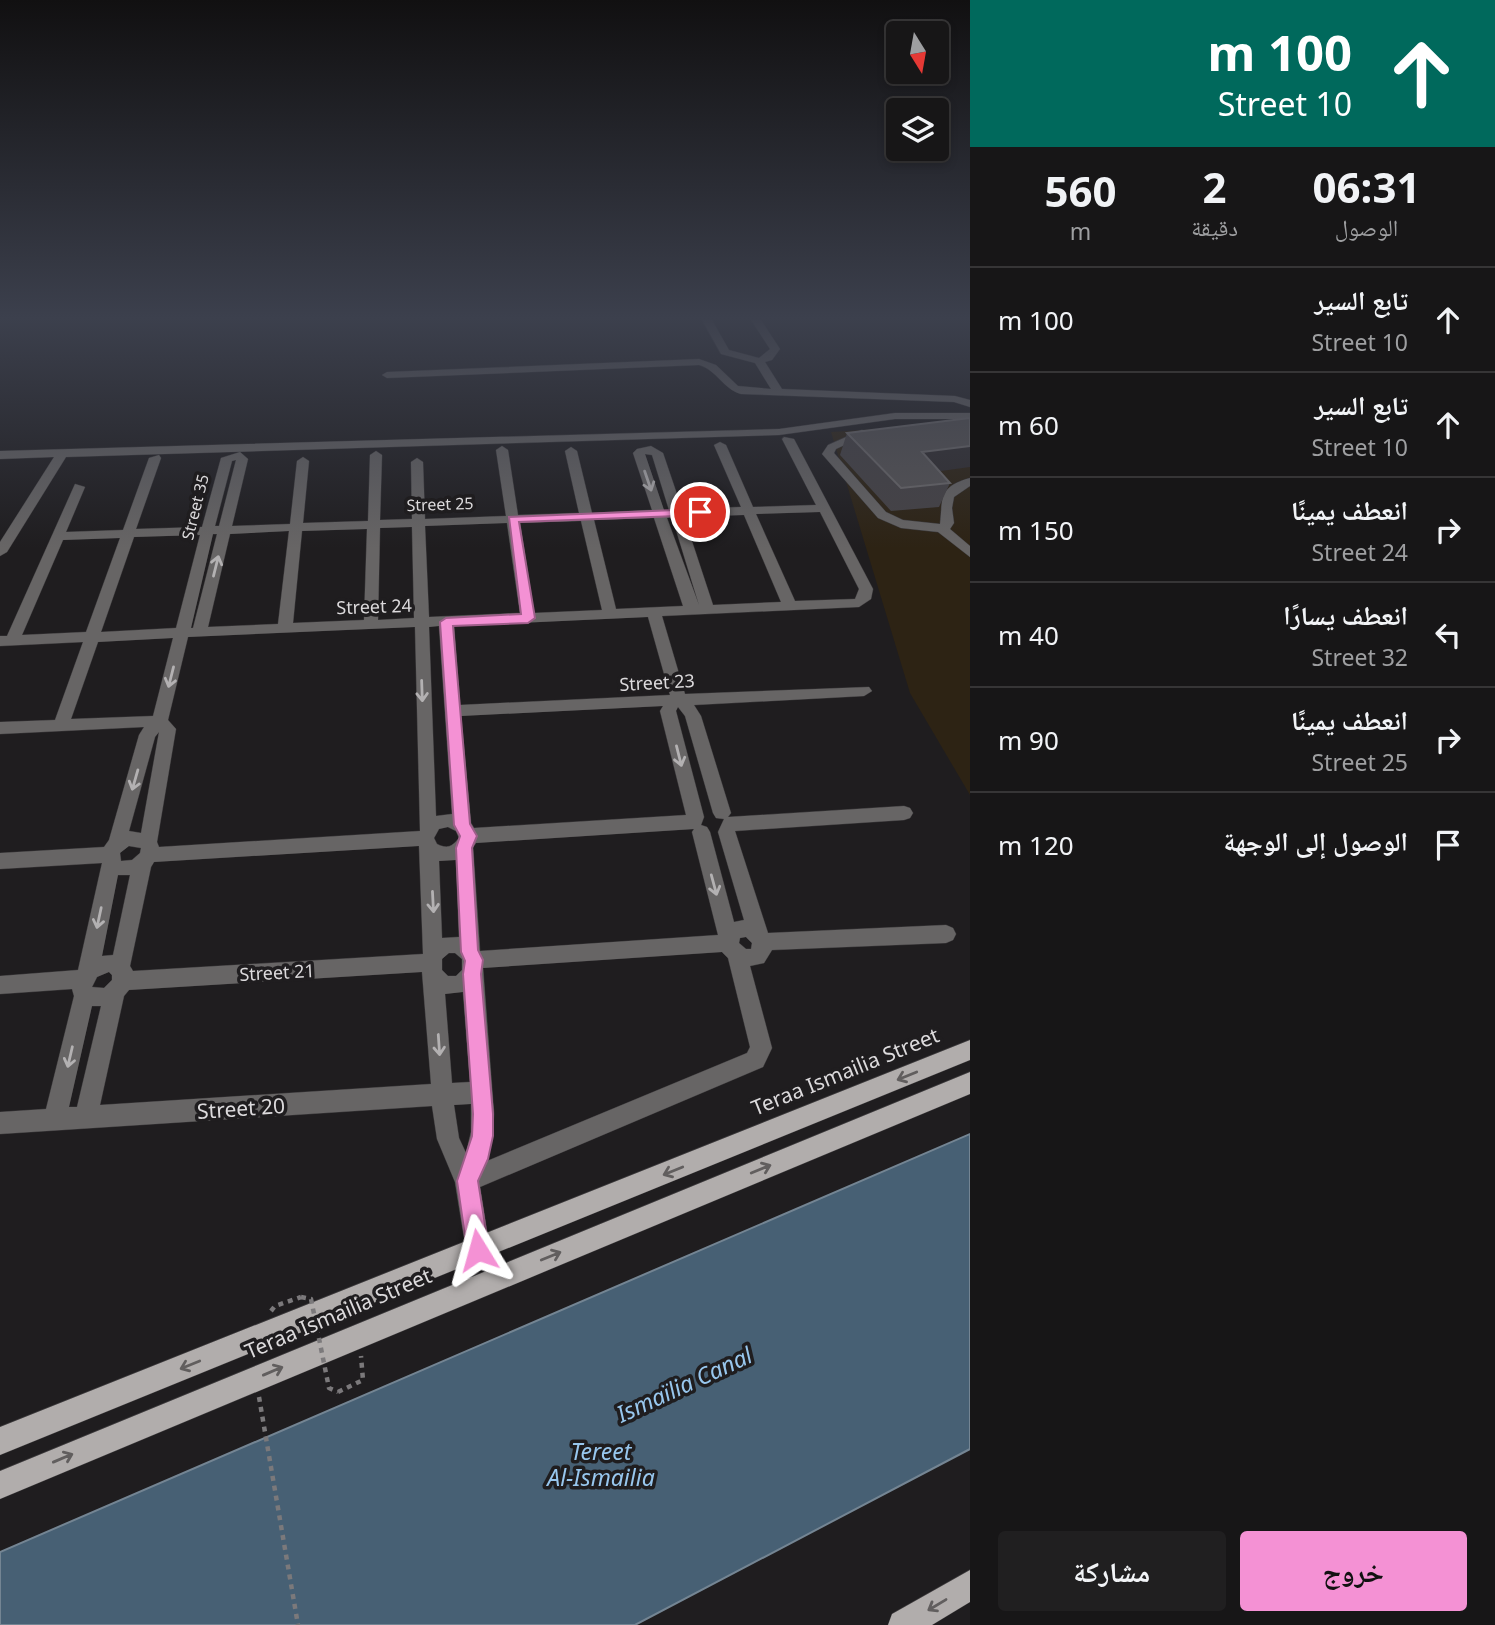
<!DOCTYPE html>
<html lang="ar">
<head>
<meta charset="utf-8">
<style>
  :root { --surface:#171617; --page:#201f20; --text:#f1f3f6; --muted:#9e9fa1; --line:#363536; --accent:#f491d4 }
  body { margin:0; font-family:"Noto Sans","Noto Naskh Arabic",sans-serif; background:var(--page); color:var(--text); direction:rtl; height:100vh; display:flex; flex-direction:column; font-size:26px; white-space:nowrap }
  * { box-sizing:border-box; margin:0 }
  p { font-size:23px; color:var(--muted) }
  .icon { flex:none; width:38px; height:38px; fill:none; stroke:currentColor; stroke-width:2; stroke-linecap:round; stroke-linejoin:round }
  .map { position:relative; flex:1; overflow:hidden; direction:ltr }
  .side { display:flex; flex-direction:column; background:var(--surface); width:525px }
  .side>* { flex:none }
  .banner { background:#00695c; color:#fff; overflow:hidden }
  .needle { width:46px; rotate:169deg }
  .fabs { position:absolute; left:886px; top:21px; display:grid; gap:14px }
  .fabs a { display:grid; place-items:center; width:63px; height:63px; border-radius:7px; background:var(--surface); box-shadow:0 4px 10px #0003,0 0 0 2px var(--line); font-size:35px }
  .pin { position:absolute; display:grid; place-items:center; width:60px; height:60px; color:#fff; margin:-30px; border:4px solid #fff; border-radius:50%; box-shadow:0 2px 7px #0007 }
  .me { position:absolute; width:77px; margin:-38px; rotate:352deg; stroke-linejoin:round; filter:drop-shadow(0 0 5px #0008) }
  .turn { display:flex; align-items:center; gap:24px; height:147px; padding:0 28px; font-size:32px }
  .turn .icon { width:91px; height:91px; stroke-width:2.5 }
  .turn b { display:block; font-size:49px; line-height:60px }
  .eta { display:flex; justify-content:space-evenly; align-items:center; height:119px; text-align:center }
  .eta b { font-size:42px; font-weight:700; line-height:49px }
  .primary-button { display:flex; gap:14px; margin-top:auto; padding:14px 28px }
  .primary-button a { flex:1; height:80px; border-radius:7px; background:var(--accent); color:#111; font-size:28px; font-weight:700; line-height:80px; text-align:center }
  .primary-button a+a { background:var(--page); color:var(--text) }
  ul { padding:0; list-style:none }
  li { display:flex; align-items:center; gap:21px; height:105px; padding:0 28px; border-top:2px solid var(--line) }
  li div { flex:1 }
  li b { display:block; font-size:26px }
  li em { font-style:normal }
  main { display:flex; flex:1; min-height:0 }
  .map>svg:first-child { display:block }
  .industrial { fill:#2d2314 }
  .water { fill:#476074; stroke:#748593; stroke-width:2 }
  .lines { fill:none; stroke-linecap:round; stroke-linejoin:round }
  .minor-casing { stroke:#393739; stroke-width:1 }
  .major-casing { stroke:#393739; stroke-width:1 }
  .path { stroke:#7b797b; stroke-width:4.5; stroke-dasharray:5 5; stroke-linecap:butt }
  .minor { fill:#676565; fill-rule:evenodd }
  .major { fill:#b1adac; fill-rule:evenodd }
  .path-bridge { stroke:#7b797b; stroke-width:4.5; stroke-dasharray:5 5; stroke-linecap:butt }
  .wall { fill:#464346 }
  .shaded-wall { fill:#302d30 }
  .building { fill:#565456; stroke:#6b696b; stroke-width:2 }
  .oneway { stroke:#b3b1b2 }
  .oneway2 { stroke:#615e5e }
  .route { fill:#f491d4; stroke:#9f5e8a; stroke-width:2 }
  .labels { text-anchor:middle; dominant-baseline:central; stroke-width:7; stroke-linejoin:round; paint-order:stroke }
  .far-street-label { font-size:16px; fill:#dcdadc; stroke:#1f1d1f }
  .street-label { font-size:18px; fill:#dcdadc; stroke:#1f1d1f }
  .near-street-label { font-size:21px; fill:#dcdadc; stroke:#1f1d1f }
  .near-water-label { font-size:23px; font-style:italic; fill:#98c7ee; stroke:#1f1d1f }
</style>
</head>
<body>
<main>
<section class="side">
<div class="banner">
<div class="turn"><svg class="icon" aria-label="ahead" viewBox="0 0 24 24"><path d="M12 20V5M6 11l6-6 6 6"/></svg><div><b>100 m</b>Street 10</div></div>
</div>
<div class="eta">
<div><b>06:31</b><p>الوصول</p></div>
<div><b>2</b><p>دقيقة</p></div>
<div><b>560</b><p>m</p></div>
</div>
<ul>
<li><svg class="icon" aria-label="ahead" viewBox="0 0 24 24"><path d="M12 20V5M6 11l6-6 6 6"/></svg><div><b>تابع السير</b><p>Street 10</p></div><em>100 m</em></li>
<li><svg class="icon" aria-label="ahead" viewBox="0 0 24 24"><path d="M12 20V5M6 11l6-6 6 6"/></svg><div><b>تابع السير</b><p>Street 10</p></div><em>60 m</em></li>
<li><svg class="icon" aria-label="right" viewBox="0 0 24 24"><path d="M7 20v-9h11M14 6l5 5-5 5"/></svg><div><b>انعطف يمينًا</b><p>Street 24</p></div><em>150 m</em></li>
<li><svg class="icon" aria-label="left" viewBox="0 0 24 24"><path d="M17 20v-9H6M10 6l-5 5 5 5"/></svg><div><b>انعطف يسارًا</b><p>Street 32</p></div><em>40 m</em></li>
<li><svg class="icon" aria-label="right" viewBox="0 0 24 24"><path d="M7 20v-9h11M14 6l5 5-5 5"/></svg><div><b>انعطف يمينًا</b><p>Street 25</p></div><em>90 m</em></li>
<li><svg class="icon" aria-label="arrive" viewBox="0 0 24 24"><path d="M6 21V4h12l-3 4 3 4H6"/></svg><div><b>الوصول إلى الوجهة</b></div><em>120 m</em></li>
</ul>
<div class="primary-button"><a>خروج</a><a>مشاركة</a></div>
</section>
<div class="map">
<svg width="970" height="1625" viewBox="0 0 970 1625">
  <rect width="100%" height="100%" fill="#1f1d1f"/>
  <path class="industrial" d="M970 423V795L910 693 831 432Z"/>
  <path class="water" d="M970 1134V1449L635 1625H0V1552Z"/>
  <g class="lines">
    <g class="minor-casing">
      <path id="minor" d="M702 320H712L729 350 759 358 770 349 751 320H761L780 349 772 360 765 362 782 389 955 396 970 400V407L954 402 741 394C723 389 717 370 699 365L387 378 382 375 387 372 699 359 716 365 738 386 771 389 755 363 721 354Z
        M895 413H970V419H895L779 435 66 457 7 552 0 556V542L54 457 0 459V451L779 429Z
        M862 430 872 432 836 449 834 453 886 512 903 520 940 524C943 498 938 487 970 478V486L954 497 952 508 954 523 950 529 970 546V557L938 532 901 528 878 518 822 454 828 445Z
        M784 437 794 439 873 589 871 599 859 607 662 616 685 694 869 687 872 691 864 696 694 705 701 716 731 813 728 817 904 806 910 808 913 813 910 818 904 820 735 831 768 933 946 925 953 928 956 934 953 940 946 943 772 950 764 963 750 966 772 1048 763 1067 480 1187 490 1250 487 1259 478 1262 469 1259 466 1250 455 1182 437 1139 432 1106 0 1134V1112L46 1109 74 996 72 989 0 994V976L78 970 102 863 0 869V853L104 847 109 840 139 735 144 727 0 734V722L55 720 83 642 0 646V636H7L75 484 85 487 66 532 123 530 149 458 159 455 161 458 136 529 202 527 221 458 240 452 248 459 232 526 290 524 297 461 303 457 309 461 303 523 368 521 370 455 376 451 382 455 380 520 412 519 411 462 417 458 423 462 425 519 506 516 496 450 502 446 508 450 518 515 579 513 565 451 571 447 577 451 592 513 652 510 633 453 637 449 651 446 663 453 682 509 741 507 714 445 720 442 726 445 753 507 816 505 782 439ZM645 454 652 455 669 510H664ZM236 460 219 526H215L232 461ZM820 512 859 589 855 599 795 601 756 514ZM744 515 781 602 713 605 684 517ZM672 517 699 605 667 518ZM654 518 683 606 616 609 594 520ZM581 521 602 610 534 613 520 523ZM507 523 520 613 429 617 425 526ZM412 527 414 618 378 620 380 528ZM367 529 364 620 293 623 302 531ZM289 531 278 624 208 627 230 534ZM213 534H217L193 628H191ZM200 535 176 628 101 632 134 537ZM120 538 86 632 22 635 63 540ZM648 617 670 695 460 705 454 626ZM439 626 452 814 436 816 429 627ZM415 627 420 831 159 847 157 842 176 729 168 720 188 637ZM173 638 153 716 71 719 98 642ZM663 706 660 711 686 815 474 828 471 823 461 716ZM678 707 685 716 713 813 716 818 724 819 718 832 744 920 734 922 710 832 707 827 701 825 704 817 676 711ZM159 732 141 833 129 831 155 737ZM448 827 456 831 459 838C452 847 447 849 437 844L434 838 439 829ZM694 829 692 832 718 935 480 951 473 847 476 843ZM129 846 141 848 140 853 132 860 121 861 120 853ZM419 846 423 954 133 971 130 966 151 867 154 862ZM456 860 459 937 442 938 439 861ZM118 875H130L113 955 102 956ZM746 937 752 943 751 949H746L739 943 740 938ZM722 952 728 958 750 1047 747 1053 487 1161 492 1140 494 1114 483 968ZM449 953H455L462 959V970L456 976H448L442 970V959ZM109 972 112 975V980L104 988 92 987 97 977ZM422 972 431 1084 100 1105 124 996 129 990ZM463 992 470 1082 452 1083 445 994ZM92 1006H101L77 1107H69ZM471 1104V1132L466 1153 459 1138 454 1105Z"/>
    </g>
    <g class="major-casing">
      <path id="major" d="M970 1040V1060L0 1455V1427Z
        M970 1072V1094L0 1499V1471Z
        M970 1570V1602L932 1625H888L892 1614Z"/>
    </g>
    <path class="path" d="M271 1311 275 1306 301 1297
      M338 1392 363 1380 361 1356
      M259 1397 298 1625"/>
    <use href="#minor" class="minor"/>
    <use href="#major" class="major"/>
    <path class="path-bridge" d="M301 1297 311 1299 329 1388 338 1392"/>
  </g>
  <path class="wall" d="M847 433 950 483 939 507 891 511 840 455Z"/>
  <path class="shaded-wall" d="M970 446V467L912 475 922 452Z"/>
  <path class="building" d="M970 418V446L922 452 950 483 901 488 847 433Z"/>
  <defs><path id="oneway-shaft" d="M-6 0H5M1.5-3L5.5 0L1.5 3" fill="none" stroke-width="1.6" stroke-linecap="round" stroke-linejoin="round" transform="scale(1.75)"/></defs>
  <g class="oneway">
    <use href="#oneway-shaft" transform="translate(648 481) rotate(71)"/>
    <use href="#oneway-shaft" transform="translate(216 566) rotate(-76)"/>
    <use href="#oneway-shaft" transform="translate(171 677) rotate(104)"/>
    <use href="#oneway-shaft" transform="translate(422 691) rotate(88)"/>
    <use href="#oneway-shaft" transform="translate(679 756) rotate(76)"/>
    <use href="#oneway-shaft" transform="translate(135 780) rotate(106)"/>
    <use href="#oneway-shaft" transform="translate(714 885) rotate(75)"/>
    <use href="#oneway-shaft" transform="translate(433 902) rotate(87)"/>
    <use href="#oneway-shaft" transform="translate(99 918) rotate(102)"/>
    <use href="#oneway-shaft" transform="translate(439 1045) rotate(86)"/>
    <use href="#oneway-shaft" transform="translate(70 1057) rotate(103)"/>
  </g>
  <g class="oneway2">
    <use href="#oneway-shaft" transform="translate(907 1076) rotate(158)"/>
    <use href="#oneway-shaft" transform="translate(761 1169) rotate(-22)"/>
    <use href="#oneway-shaft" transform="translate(673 1171) rotate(158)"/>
    <use href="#oneway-shaft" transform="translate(551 1256) rotate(-22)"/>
    <use href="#oneway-shaft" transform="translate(190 1365) rotate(158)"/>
    <use href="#oneway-shaft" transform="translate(273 1371) rotate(-23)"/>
    <use href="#oneway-shaft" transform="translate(63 1458) rotate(-23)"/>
    <use href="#oneway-shaft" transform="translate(937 1605) rotate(149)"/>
  </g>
  <linearGradient id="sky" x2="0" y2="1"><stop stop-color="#111011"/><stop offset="0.58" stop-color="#3c404d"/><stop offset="1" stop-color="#3c404d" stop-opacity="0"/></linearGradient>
  <rect width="970" height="548" fill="url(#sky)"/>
  <path class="route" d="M700 509 706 512 704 515 519 522 535 618 528 623 453 626 470 824 477 836 472 848 478 950 483 960 481 974 493 1114V1136L488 1159 478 1181 489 1250 486 1258 478 1261 470 1258 467 1250 457 1181 472 1136 473 1114 463 974 465 961 461 952 456 848 460 836 454 825 440 622 446 618 521 614 509 517Z"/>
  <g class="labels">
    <g class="far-street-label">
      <text transform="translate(440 504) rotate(-2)">Street 25</text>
      <text transform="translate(195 507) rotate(-76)">Street 35</text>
    </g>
    <g class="street-label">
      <text transform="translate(374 606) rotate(-2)">Street 24</text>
      <text transform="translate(657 682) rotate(-3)">Street 23</text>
      <text transform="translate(277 972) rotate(-3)">Street 21</text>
    </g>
    <g class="near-street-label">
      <text transform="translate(845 1071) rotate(-22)">Teraa Ismailia Street</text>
      <text transform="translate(241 1108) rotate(-4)">Street 20</text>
      <text transform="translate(338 1313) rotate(-23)">Teraa Ismailia Street</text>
    </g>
    <g class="near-water-label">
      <text transform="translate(684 1384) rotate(-25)">Ismaïlia Canal</text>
      <text x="601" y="1451">Tereet<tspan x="601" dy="26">Al-Ismailia</tspan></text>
    </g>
  </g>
</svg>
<div class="fabs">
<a><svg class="needle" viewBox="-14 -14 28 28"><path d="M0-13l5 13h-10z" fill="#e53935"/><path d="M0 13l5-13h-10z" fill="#9e9fa1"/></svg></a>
<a><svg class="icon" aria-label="layers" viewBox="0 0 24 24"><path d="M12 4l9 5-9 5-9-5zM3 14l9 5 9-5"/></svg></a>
</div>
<div class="pin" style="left:700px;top:512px;background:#d93025"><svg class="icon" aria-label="arrive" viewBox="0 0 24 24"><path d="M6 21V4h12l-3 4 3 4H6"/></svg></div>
<svg class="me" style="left:478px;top:1250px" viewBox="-20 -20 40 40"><path d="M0-17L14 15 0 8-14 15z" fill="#f491d4" stroke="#fff" stroke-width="4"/></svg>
</div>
</main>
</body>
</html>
